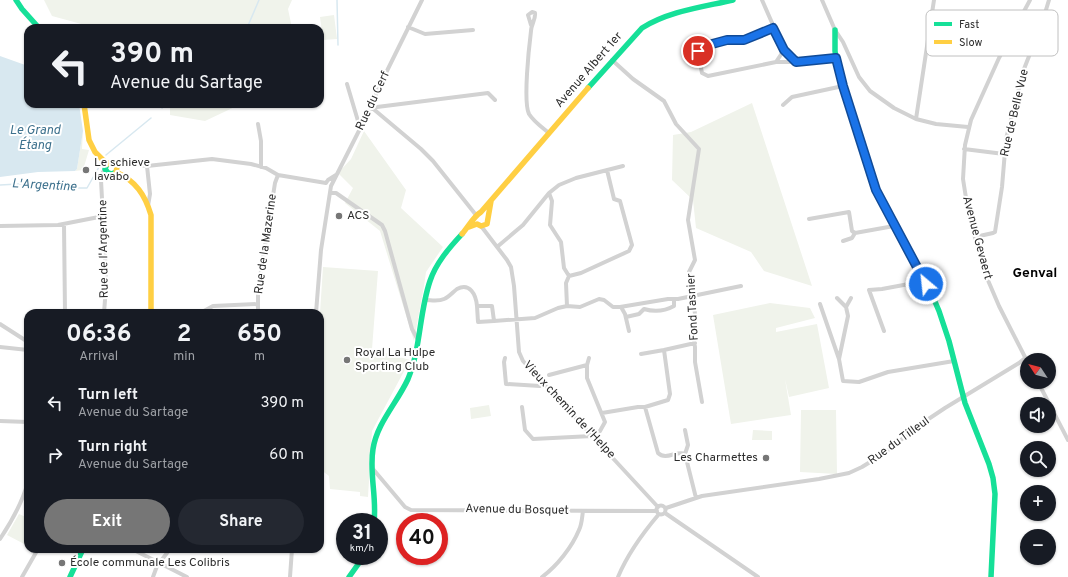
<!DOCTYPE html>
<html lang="en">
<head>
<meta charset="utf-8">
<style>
  :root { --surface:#171b24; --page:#242831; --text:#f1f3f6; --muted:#9ea1a6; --accent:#767676 }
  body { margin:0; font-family:Overpass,sans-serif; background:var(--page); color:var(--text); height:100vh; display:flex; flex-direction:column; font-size:15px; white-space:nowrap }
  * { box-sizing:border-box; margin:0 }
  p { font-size:13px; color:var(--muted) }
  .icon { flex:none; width:22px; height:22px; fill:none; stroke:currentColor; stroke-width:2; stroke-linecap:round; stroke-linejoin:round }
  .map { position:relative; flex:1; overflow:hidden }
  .side { position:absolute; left:24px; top:309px; width:300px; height:244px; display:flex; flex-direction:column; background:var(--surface); border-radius:12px; box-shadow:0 1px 3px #0004 }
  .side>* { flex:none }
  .top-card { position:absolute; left:24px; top:24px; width:300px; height:84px; border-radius:12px; box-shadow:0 1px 3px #0004; background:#171b24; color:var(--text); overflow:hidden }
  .needle { width:26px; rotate:306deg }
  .controls { position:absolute; left:1020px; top:353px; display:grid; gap:8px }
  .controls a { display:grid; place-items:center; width:36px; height:36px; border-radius:50%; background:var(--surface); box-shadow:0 1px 3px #0004; font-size:20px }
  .speed { position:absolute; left:336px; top:513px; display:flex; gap:8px; font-size:20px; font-weight:700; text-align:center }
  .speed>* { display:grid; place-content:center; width:52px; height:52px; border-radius:50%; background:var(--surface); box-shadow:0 1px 3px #0004; line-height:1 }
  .speed small { font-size:10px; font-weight:400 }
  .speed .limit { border:6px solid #d22; background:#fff; color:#111 }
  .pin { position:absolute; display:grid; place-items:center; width:34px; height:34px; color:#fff; margin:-17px; border:2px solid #fff; border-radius:50%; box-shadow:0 1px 4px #0007 }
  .me { position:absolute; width:44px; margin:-22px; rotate:332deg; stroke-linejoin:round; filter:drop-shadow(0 0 3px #0008) }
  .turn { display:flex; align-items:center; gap:14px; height:84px; padding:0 20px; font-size:18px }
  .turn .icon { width:52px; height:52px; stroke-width:2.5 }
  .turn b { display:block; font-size:28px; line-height:34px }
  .eta { display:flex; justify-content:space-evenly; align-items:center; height:68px; text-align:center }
  .eta b { font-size:24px; font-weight:700; line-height:28px }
  .primary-button { display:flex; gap:8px; margin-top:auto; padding:8px 20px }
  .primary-button a { flex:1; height:46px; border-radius:24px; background:var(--accent); color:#fff; font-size:16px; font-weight:700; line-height:46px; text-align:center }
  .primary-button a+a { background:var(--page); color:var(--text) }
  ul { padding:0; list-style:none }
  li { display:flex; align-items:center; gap:12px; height:52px; padding:0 20px }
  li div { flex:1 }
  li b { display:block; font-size:15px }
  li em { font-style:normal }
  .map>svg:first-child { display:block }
  .green { fill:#f0f3eb }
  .water { fill:#d8e8f0 }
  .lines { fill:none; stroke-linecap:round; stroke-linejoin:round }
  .stream { stroke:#d8e8f0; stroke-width:1.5 }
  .street { stroke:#d2d2d2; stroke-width:4 }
  .fast { stroke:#16e098; stroke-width:5.5 }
  .slow { stroke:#ffcf43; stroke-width:5.5 }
  .route-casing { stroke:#114b97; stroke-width:10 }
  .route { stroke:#1a73e8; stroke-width:7 }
  .poi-dot { fill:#767676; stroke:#fff; stroke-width:1.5 }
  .labels { text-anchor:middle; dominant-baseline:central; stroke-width:4; stroke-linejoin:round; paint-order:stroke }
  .street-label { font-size:12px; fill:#2d2d2d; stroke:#fff }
  .poi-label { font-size:12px; fill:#2d2d2d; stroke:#fff; text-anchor:start }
  .water-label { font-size:13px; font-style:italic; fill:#3d718d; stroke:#fff }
  .quarter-label { font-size:14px; font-weight:bold; fill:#000; stroke:#fff }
  .key { fill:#fff; stroke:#c0c0c0; stroke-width:1 }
  .key-label { font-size:11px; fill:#2d2d2d }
</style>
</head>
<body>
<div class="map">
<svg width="1068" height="577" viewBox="0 0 1068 577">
  <rect width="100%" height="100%" fill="#fff"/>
  <path class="green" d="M44 0H292L288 9 292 28H96L52 16Z
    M334 15 337 39 323 40 320 17Z
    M752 103 812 286 764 271 751 252 696 228 693 200 672 180 673 135 691 132Z
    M170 104H241L205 121 170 115Z
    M83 131 82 149 89 150 83 170 75 171 77 169Z
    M364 131 406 190 401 208 443 247 426 272 424 286 414 341 380 231 345 203 353 188 338 173 351 159Z
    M323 267 378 271 372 349 410 360 372 431 368 497 360 496V492L330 489 329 476 320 469V313Z
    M770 303 810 308 815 318 776 328V332L817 324 829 388 789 397 785 379 791 415 731 424 713 315Z
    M489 405 491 416 471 419 470 408Z
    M801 410H836L837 474 800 472Z
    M753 430 772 431V440H752Z
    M19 514 28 518V546L7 535Z"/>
  <path class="water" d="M0 56 28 66V104H79L83 131 77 169 75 171 38 172 0 177Z"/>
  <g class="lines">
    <path class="stream" d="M337 0 338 45
      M247 28 259 0
      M162 108 165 104
      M106 155 151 118
      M0 185 36 183 69 188H87L99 167"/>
    <path class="street" d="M762 0 784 50 796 62 836 58
      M822 0 835 30 843 42 859 77 870 91 894 108 916 119 936 124 968 127
      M531 25 528 15 532 12 535 13C536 19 531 25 531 31 529 47 523 102 529 114 534 122 543 128 549 133
      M408 27 425 34 473 30
      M773 28 744 40H727L699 49 698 53 702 73 708 76 776 62H796
      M612 60 633 79 664 101 676 124 699 149 688 220 695 260 689 272 695 314 692 328 695 347V362L702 402
      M776 62 784 50
      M347 84 358 121 361 126
      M783 105 792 97 843 86
      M371 107 421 149 433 161 476 215
      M373 109 377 107 488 93 495 100
      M916 119 934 0
      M258 124 261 141V167
      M964 149 1004 154
      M116 165 124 163 147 166 212 159 251 164 266 168 278 175 326 183
      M147 166 150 194 148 206
      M326 183 328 180 336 175
      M330 193H336L382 225 385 231 412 329 418 340
      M549 193 552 201 550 225 561 242 564 268 569 276 566 283 567 306
      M809 219 849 212 852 231 855 233 894 226
      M64 224 65 313
      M0 226 58 225 104 216
      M481 226 507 260 511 267 514 286 519 352 523 361 658 507
      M975 237 993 233 995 232 1002 187 1006 139 1024 69 1042 23 1049 0
      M843 241 852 238 855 233
      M497 247 523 225 549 193 559 185 576 178 623 166
      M569 276 581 273 629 251 632 245 620 201 614 199 607 170
      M837 298 846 307 848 316 839 359
      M425 300C431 300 438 302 444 299 449 297 453 292 457 289 470 282 476 295 477 306H492L494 321 535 318 558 308 567 306 580 307 599 299 604 300 613 307H620L668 299H678L741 286
      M820 304 839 359 843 381 859 382 888 372 954 361
      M477 306 478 322 494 321
      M621 307 625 314 629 331
      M846 307 851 298
      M104 313 106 287 105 255 101 180 103 172 105 169
      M194 313 202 312 213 306 258 304
      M258 313V290L275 183 278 175
      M316 313 321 250 331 186 371 107 378 89 422 0
      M626 317 639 314 644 309C654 312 665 311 674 306V299
      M0 324 28 342
      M884 331 869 290 882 289 925 281
      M0 347 28 350
      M641 354 664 350
      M505 358 504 362 506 384 540 386 544 384
      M1027 361 999 306 987 278 969 217 963 179 965 145 971 120 999 58 1030 0
      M549 375 587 365 589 358
      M1038 382 1068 440
      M522 407 525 430 533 439 592 436 600 431 605 422 587 378V365
      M645 407 658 453C666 461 677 450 685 454L696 498
      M602 413 638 407H645L668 400 670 394 664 350 695 343
      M0 421 28 422
      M685 454 688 445 685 430
      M373 469 405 507 411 510 657 511
      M656.5 510a4.5 4.5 0 1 1 9 0a4.5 4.5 0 1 1-9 0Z
      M666 508 702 496 819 479 849 473 862 467 883 454 921 424 945 408 1019 363 1025 358
      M665 513 758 577
      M0 539C12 521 22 503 28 482
      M132 549 187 577
      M22 577 38 549
      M153 577 157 566 170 549
      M290 577 292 549
      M542 577C557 566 572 547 579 530 582 524 582 517 583 511
      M618 577C628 553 642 534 659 514"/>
    <path class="fast" d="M16 0 22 9 39 28
      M835 30V51L837 66 875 190 930 290 939 311 949 341 965 403 989 464 993 478 995 494 991 577
      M588 88 642 28C669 11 703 7 733 0
      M107 164 105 169 108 173 112 174 116 172
      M374 522C377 498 369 473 373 449 377 423 397 403 408 379 421 348 419 313 430 281 436 263 449 248 462 234
      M70 577 83 549
      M349 577 364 556"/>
    <path class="slow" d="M84 104 89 140 95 152 107 164
      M107 164C111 162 115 163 117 167L116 172
      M116 172C136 181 145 195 151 215V313
      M469 227 477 224 481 226 487 224 491 201
      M462 234C468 227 474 216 481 212L588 88"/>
  </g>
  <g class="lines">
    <g class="route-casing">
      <path id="route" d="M698 51 701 47 727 40H744L773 28 784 50 796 62 836 58 843 86 876 190 926 284"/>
    </g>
    <use href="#route" class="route"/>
  </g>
  <g class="poi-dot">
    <circle cx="86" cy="170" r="4"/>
    <circle cx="339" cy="216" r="4"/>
    <circle cx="347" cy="360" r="4"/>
    <circle cx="766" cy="458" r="4"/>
    <circle cx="62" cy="563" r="4"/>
  </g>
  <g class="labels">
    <g class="street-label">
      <text transform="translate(589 70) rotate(-49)">Avenue Albert 1er</text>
      <text transform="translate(373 101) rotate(-65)">Rue du Cerf</text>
      <text transform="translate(1015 113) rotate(-77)">Rue de Belle Vue</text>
      <text transform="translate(977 238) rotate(75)">Avenue Gevaert</text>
      <text transform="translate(266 244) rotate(-82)">Rue de la Mazerine</text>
      <text transform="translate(104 249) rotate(-91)">Rue de l'Argentine</text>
      <text transform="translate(693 307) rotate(-93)">Fond Tasnier</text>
      <text transform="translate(569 410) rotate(47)">Vieux chemin de l'Helpe</text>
      <text transform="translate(899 441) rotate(-36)">Rue du Tilleul</text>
      <text transform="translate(517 510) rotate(1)">Avenue du Bosquet</text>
    </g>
    <g class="poi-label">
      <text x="94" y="163">Le schieve<tspan x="94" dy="14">lavabo</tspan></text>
      <text x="347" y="216">ACS</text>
      <text x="355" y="353">Royal La Hulpe<tspan x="355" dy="14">Sporting Club</tspan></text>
      <text x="758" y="458" text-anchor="end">Les Charmettes</text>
      <text x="70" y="563">École communale Les Colibris</text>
    </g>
    <g class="water-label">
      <text x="35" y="131">Le Grand<tspan x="35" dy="15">Étang</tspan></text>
      <text transform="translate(44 186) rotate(3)">L'Argentine</text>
    </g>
    <g class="quarter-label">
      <text x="1035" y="273">Genval</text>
    </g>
  </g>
  <rect x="926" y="10" width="132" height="46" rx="6" class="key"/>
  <rect x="934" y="22" width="18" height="4" fill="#16e098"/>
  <rect x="934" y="40" width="18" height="4" fill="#ffcf43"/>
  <g class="key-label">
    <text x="959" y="28">Fast</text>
    <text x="959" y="46">Slow</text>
  </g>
</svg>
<div class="controls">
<a><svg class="needle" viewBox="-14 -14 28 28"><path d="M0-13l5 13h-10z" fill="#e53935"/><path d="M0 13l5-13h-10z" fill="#9ea1a6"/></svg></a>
<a><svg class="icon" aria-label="sound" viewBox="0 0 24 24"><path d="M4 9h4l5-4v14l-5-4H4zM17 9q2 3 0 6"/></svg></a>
<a><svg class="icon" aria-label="search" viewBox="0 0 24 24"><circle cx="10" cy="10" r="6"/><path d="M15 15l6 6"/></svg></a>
<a>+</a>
<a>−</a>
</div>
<div class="speed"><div>31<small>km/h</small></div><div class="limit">40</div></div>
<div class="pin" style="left:698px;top:51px;background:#d93025"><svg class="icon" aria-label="arrive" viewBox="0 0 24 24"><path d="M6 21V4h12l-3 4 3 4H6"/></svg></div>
<svg class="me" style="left:926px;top:284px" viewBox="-20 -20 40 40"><circle r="17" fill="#1a73e8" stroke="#fff" stroke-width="3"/><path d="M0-11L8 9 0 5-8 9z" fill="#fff"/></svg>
<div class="top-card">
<div class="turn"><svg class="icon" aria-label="left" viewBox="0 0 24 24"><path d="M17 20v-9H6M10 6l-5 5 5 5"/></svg><div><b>390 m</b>Avenue du Sartage</div></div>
</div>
<section class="side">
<div class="eta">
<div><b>06:36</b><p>Arrival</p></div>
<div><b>2</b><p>min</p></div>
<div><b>650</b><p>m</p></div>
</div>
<ul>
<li><svg class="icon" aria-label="left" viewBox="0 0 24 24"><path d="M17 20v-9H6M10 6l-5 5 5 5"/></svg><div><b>Turn left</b><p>Avenue du Sartage</p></div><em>390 m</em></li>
<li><svg class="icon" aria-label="right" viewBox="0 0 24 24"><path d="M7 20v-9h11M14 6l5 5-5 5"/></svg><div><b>Turn right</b><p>Avenue du Sartage</p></div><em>60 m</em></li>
</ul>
<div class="primary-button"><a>Exit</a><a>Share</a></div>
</section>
</div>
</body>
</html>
